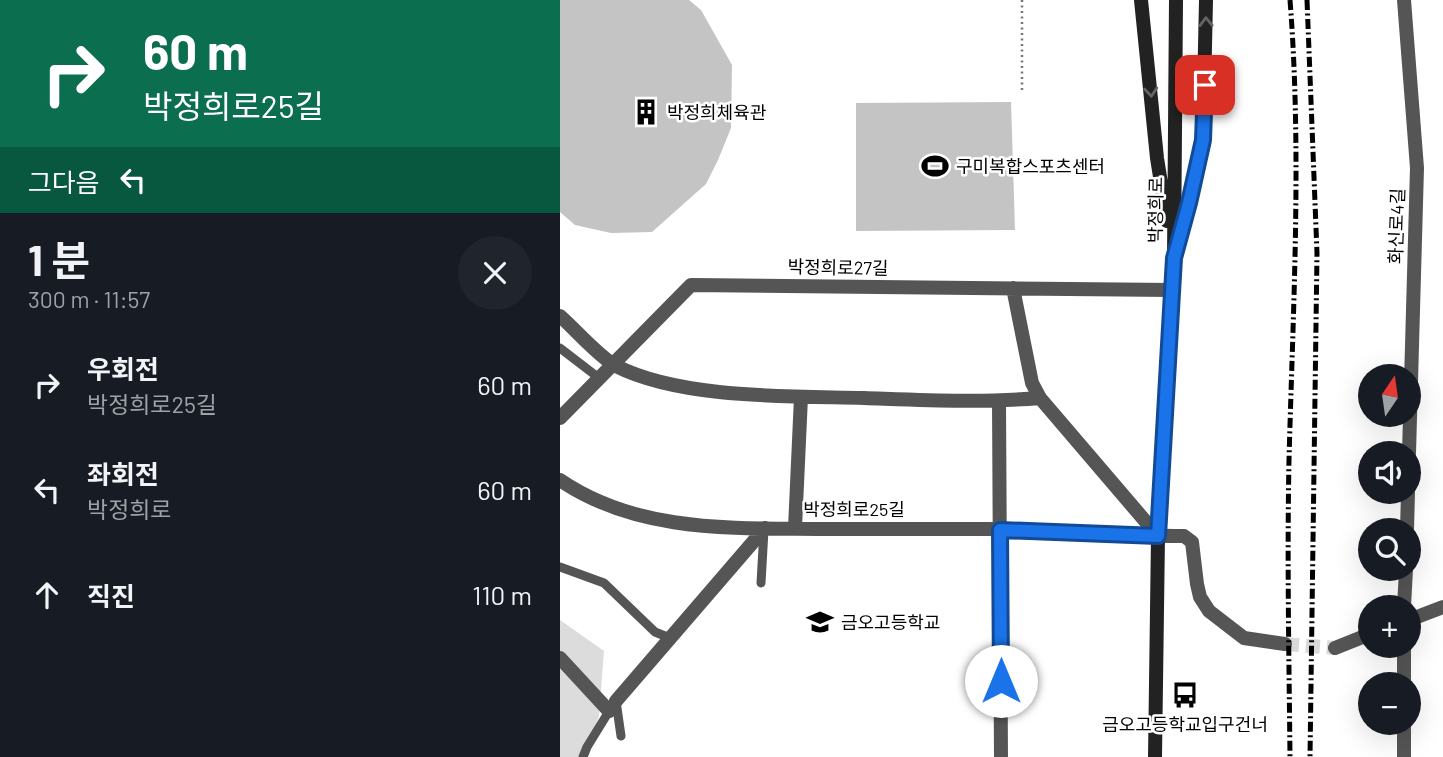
<!DOCTYPE html>
<html lang="ko">
<head>
<meta charset="utf-8">
<style>
  :root { --surface:#171b24; --page:#20242c; --text:#f1f3f6; --muted:#9ea1a6 }
  body { margin:0; font-family:Barlow,"Noto Sans KR",sans-serif; background:var(--page); color:var(--text); height:100vh; display:flex; flex-direction:column; font-size:26px; white-space:nowrap }
  * { box-sizing:border-box; margin:0 }
  p { font-size:23px; color:var(--muted) }
  .icon { flex:none; width:38px; height:38px; fill:none; stroke:currentColor; stroke-width:2; stroke-linecap:round; stroke-linejoin:round }
  .map { position:relative; flex:1; overflow:hidden }
  .panel { display:flex; flex-direction:column; background:var(--surface); width:560px }
  .panel>* { flex:none }
  .banner { background:#0b6e4f; color:#fff; overflow:hidden }
  .needle { width:46px; rotate:13deg }
  .buttons { position:absolute; left:798px; top:364px; display:grid; gap:14px }
  .buttons a { display:grid; place-items:center; width:63px; height:63px; border-radius:50%; background:var(--surface); box-shadow:0 7px 28px #0002; font-size:35px }
  .pin { position:absolute; display:grid; place-items:center; width:60px; height:60px; color:#fff; margin:-30px; border-radius:14px; box-shadow:0 4px 10px #0006 }
  .me { position:absolute; width:77px; margin:-38px; rotate:0deg; stroke-linejoin:round; filter:drop-shadow(0 0 5px #0008) }
  .turn { display:flex; align-items:center; gap:24px; height:147px; padding:0 28px; font-size:32px }
  .turn .icon { width:91px; height:91px; stroke-width:2.5 }
  .turn b { display:block; font-size:49px; line-height:60px }
  .then { display:flex; align-items:center; height:66px; padding:0 28px; background:#0003; gap:14px; font-size:26px }
  .round { display:grid; place-items:center; flex:none; width:74px; height:74px; border-radius:37px; background:var(--page) }
  .headline { display:flex; align-items:center; justify-content:space-between; height:119px; padding:0 28px }
  h1 { font-size:42px; font-weight:700; line-height:52px }
  ul { padding:0; list-style:none }
  li { display:flex; align-items:center; gap:21px; height:105px; padding:0 28px }
  li div { flex:1 }
  li b { display:block; font-size:26px }
  li em { font-style:normal }
  main { display:flex; flex:1; min-height:0 }
  .map>svg:first-child { display:block }
  .green { fill:#dcdcdc }
  .building { fill:#c4c4c4 }
  .lines { fill:none; stroke-linecap:round; stroke-linejoin:round }
  .street-tunnel { stroke:#d9d9d9; stroke-width:14; stroke-dasharray:14 7; stroke-linecap:butt }
  .path { stroke:#777; stroke-width:2.5; stroke-dasharray:2 3.5; stroke-linecap:butt }
  .lane { stroke:#555; stroke-width:9 }
  .street { stroke:#555; stroke-width:14 }
  .secondary { stroke:#222; stroke-width:14 }
  .rail { stroke:#000; stroke-width:5; stroke-dasharray:10 3.5 2 3.5; stroke-linecap:butt }
  .oneway { stroke:#646464 }
  .route-casing { stroke:#114b97; stroke-width:18 }
  .route { stroke:#1a73e8; stroke-width:12 }
  .labels { text-anchor:middle; dominant-baseline:central; stroke-width:5; stroke-linejoin:round; paint-order:stroke }
  .poi-label { font-size:18px; fill:#000; stroke:#fff; text-anchor:start }
  .street-label { font-size:18px; fill:#000; stroke:#fff }
</style>
</head>
<body>
<main>
<section class="panel">
<div class="banner">
<div class="turn"><svg class="icon" aria-label="right" viewBox="0 0 24 24"><path d="M7 20v-9h11M14 6l5 5-5 5"/></svg><div><b>60 m</b>박정희로25길</div></div>
<div class="then">그다음<svg class="icon" aria-label="left" viewBox="0 0 24 24"><path d="M17 20v-9H6M10 6l-5 5 5 5"/></svg></div>
</div>
<div class="headline"><div><h1>1 분</h1><p>300 m · 11:57</p></div><a class="round"><svg class="icon" aria-label="close" viewBox="0 0 24 24"><path d="M6 6l12 12M18 6L6 18"/></svg></a></div>
<ul>
<li><svg class="icon" aria-label="right" viewBox="0 0 24 24"><path d="M7 20v-9h11M14 6l5 5-5 5"/></svg><div><b>우회전</b><p>박정희로25길</p></div><em>60 m</em></li>
<li><svg class="icon" aria-label="left" viewBox="0 0 24 24"><path d="M17 20v-9H6M10 6l-5 5 5 5"/></svg><div><b>좌회전</b><p>박정희로</p></div><em>60 m</em></li>
<li><svg class="icon" aria-label="ahead" viewBox="0 0 24 24"><path d="M12 20V5M6 11l6-6 6 6"/></svg><div><b>직진</b></div><em>110 m</em></li>
</ul>
</section>
<div class="map">
<svg width="883" height="757" viewBox="0 0 883 757">
  <rect width="100%" height="100%" fill="#fff"/>
  <path class="green" d="M0 620 44 651 39 716 24 757H0Z"/>
  <path class="building" d="M0 0H129L141 10 172 65 171 128 158 160 146 184 92 232 51 233 15 225 0 212Z
    M451 102 455 230 296 231V103Z"/>
  <g class="lines">
    <path class="street-tunnel" d="M725 644 775 648"/>
    <path class="path" d="M462 0V92"/>
    <path class="lane" d="M0 348 39 378
      M0 567 44 583 95 632 110 638
      M201 583 204 530
      M56 701 61 736
      M23 757 27 747 51 708"/>
    <path class="street" d="M844 0 857 168 849 453
      M453 288 472 383 480 398
      M0 316C15 329 39 357 56 366 121 399 230 396 304 398 363 400 421 403 480 398L598 536
      M439 402 441 757
      M0 418 131 285 612 290
      M0 480C78 533 172 528 262 529 319 529 376 529 433 529 496 530 560 536 624 536L632 542 637 584 640 597 649 611 684 638 725 644
      M235 528 241 397
      M847 530 848 492
      M844 607 846 569
      M849 620 883 607
      M844 646V684
      M775 648 810 634
      M0 658 49 711
      M56 701 205 528
      M844 723V757"/>
    <path class="secondary" d="M581 0 597 158 607 221
      M619 240 643 140 646 0
      M595 757 598 536 614 258 616 0"/>
    <path class="rail" d="M730 0C742 153 733 308 729 460 727 559 729 658 730 757
      M747 0 757 253 750 757"/>
  </g>
  <defs><path id="oneway-chevron" d="M-2-3.5L2.5 0L-2 3.5" fill="none" stroke-width="1.6" stroke-linecap="round" stroke-linejoin="round" transform="scale(1.75)"/></defs>
  <g class="oneway">
    <use href="#oneway-chevron" transform="translate(646 22) rotate(-91)"/>
    <use href="#oneway-chevron" transform="translate(591 92) rotate(85)"/>
  </g>
  <g class="lines">
    <g class="route-casing">
      <path id="route" d="M441 681 440 530 598 536 614 258 629 203 643 140 645 85"/>
    </g>
    <use href="#route" class="route"/>
  </g>
  <defs>
    <g id="building-bare" transform="scale(2.1)"><path d="M-4-6H4V6H1V3H-1V6H-4ZM-2.5-4.3h1.7v1.8h-1.7ZM.8-4.3h1.7v1.8H.8ZM-2.5-1h1.7V.8h-1.7ZM.8-1h1.7V.8H.8Z" fill="#000" stroke="#fff" stroke-width="2.5" paint-order="stroke"/></g>
    <g id="stadium-bare" transform="scale(2.1)"><path d="M0-5a6.5 5 0 1 0 0 10a6.5 5 0 1 0 0-10ZM-3.5-1.8h7v3.6h-7Z" fill="#000" stroke="#fff" stroke-width="2.5" paint-order="stroke"/></g>
    <g id="school-bare" transform="scale(2.1)"><path d="M0-5L7-2L0 1L-7-2ZM-4 1L0 2.5L4 1V4Q0 6-4 4Z" fill="#000" stroke="#fff" stroke-width="2.5" paint-order="stroke"/></g>
    <g id="bus-bare" transform="scale(2.1)"><path d="M-5-6H5V4H4V6H2V4H-2V6H-4V4H-5ZM-3.5-4V0h7V-4ZM-3.5 1.2v1.5H-2V1.2ZM2 1.2v1.5H3.5V1.2Z" fill="#000" stroke="#fff" stroke-width="2.5" paint-order="stroke"/></g>
  </defs>
  <g fill-rule="evenodd">
    <use href="#building-bare" x="86" y="112"/>
    <use href="#stadium-bare" x="375" y="166"/>
    <use href="#school-bare" x="260" y="622"/>
    <use href="#bus-bare" x="625" y="695"/>
  </g>
  <g class="labels">
    <g class="poi-label">
      <text x="107" y="112">박정희체육관</text>
      <text x="396" y="166">구미복합스포츠센터</text>
      <text x="281" y="622">금오고등학교</text>
      <text x="625" y="724" text-anchor="middle">금오고등학교입구건너</text>
    </g>
    <g class="street-label">
      <text transform="translate(595 210) rotate(-89)">박정희로</text>
      <text transform="translate(836 226) rotate(-88)">화신로4길</text>
      <text transform="translate(278 267) rotate(1)">박정희로27길</text>
      <text x="294" y="509">박정희로25길</text>
    </g>
  </g>
</svg>
<div class="buttons">
<a><svg class="needle" viewBox="-14 -14 28 28"><path d="M0-13l5 13h-10z" fill="#e53935"/><path d="M0 13l5-13h-10z" fill="#9ea1a6"/></svg></a>
<a><svg class="icon" aria-label="sound" viewBox="0 0 24 24"><path d="M4 9h4l5-4v14l-5-4H4zM17 9q2 3 0 6"/></svg></a>
<a><svg class="icon" aria-label="search" viewBox="0 0 24 24"><circle cx="10" cy="10" r="6"/><path d="M15 15l6 6"/></svg></a>
<a>+</a>
<a>−</a>
</div>
<div class="pin" style="left:645px;top:85px;background:#d93025"><svg class="icon" aria-label="arrive" viewBox="0 0 24 24"><path d="M6 21V4h12l-3 4 3 4H6"/></svg></div>
<svg class="me" style="left:441px;top:681px" viewBox="-20 -20 40 40"><circle r="19" fill="#fff"/><path d="M0-13L10 11 0 6-10 11z" fill="#1a73e8"/></svg>
</div>
</main>
</body>
</html>
